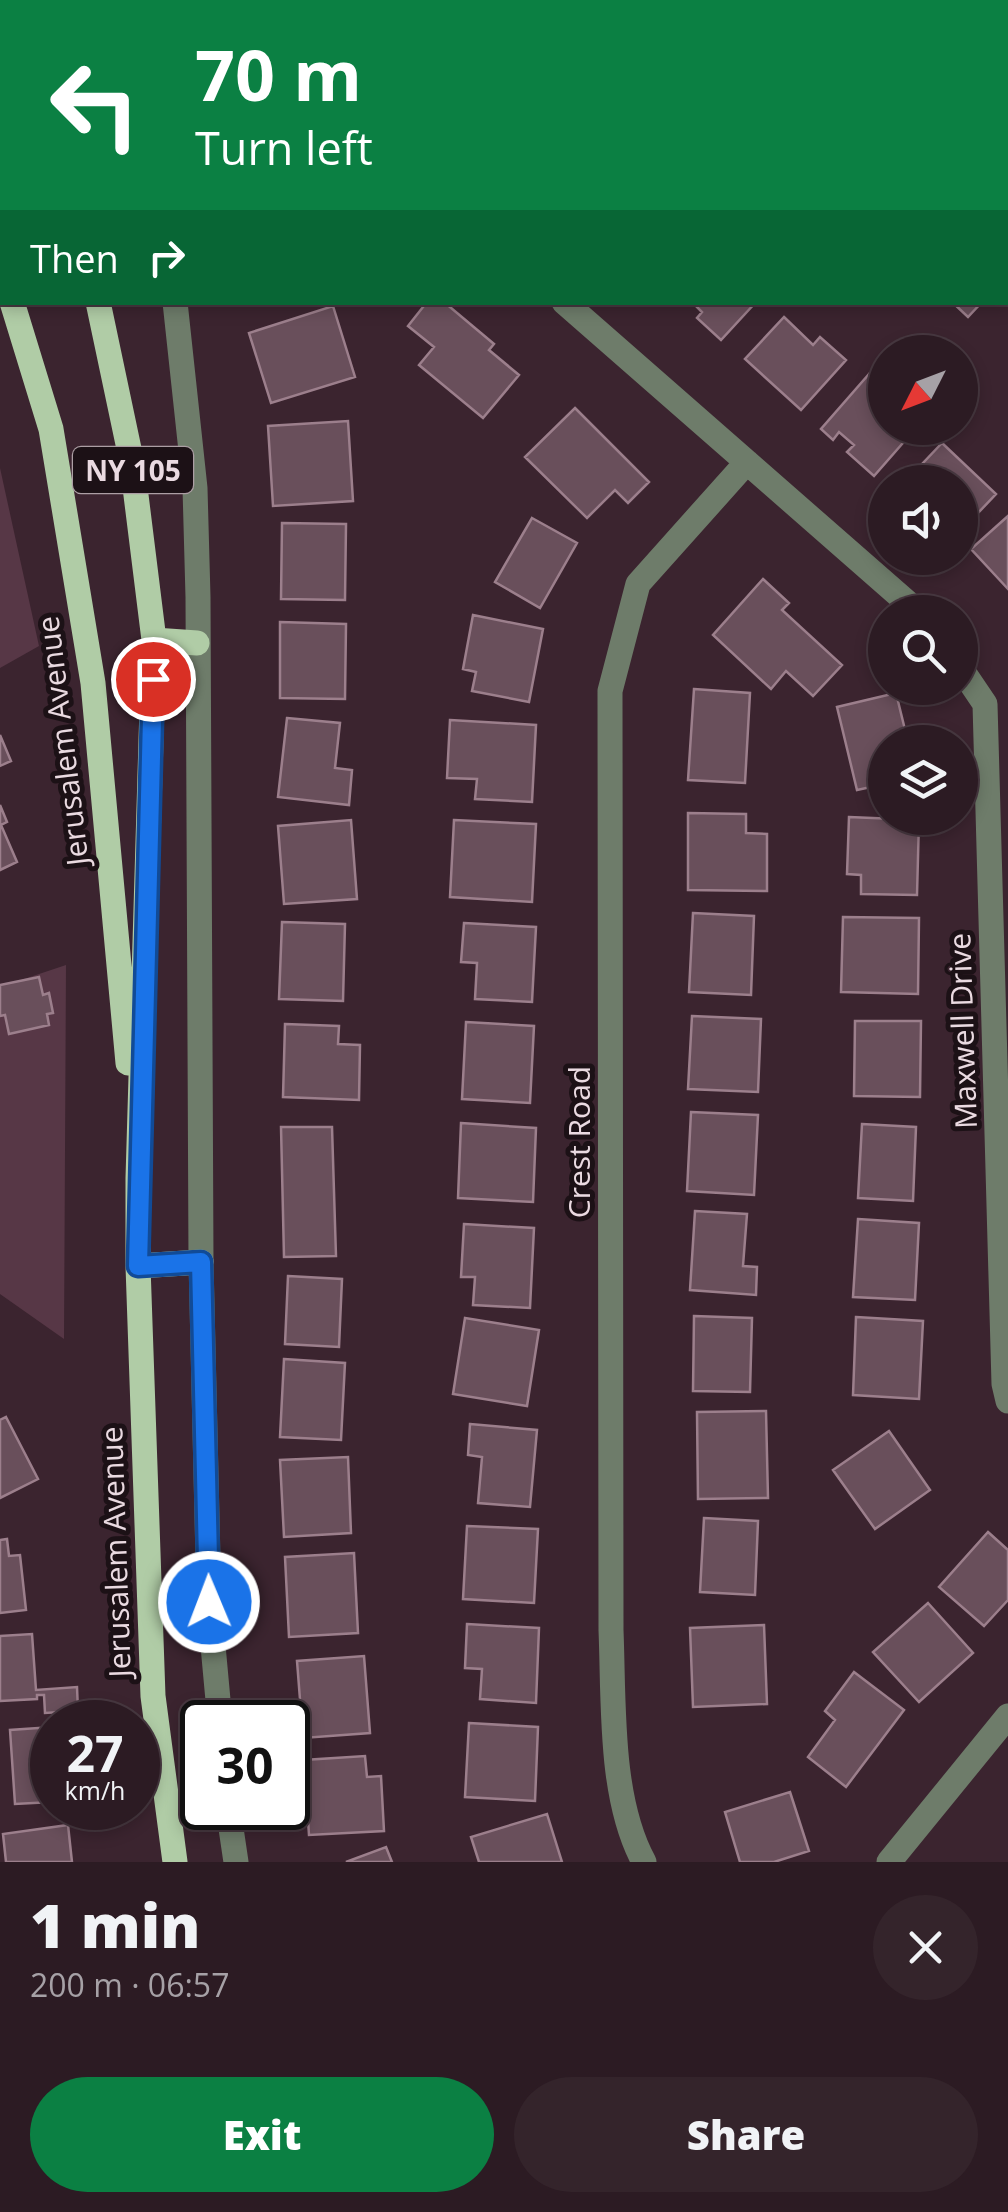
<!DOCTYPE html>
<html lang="en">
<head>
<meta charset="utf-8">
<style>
  :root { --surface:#2c1b23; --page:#34242b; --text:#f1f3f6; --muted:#a6a1a6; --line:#483941; --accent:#0b8043 }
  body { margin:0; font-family:"Open Sans",sans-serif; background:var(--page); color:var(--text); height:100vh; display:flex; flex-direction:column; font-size:38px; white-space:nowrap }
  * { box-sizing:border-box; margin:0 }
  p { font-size:32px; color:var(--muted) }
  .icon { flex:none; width:55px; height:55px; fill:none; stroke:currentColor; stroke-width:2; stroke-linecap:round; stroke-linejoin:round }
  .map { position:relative; height:1862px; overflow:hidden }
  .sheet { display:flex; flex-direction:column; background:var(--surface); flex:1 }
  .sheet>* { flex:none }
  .banner { position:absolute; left:0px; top:0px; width:1010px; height:305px; box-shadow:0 5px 15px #0003,0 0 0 2px var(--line); background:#0b8043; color:#fff; overflow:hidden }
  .needle { width:65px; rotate:228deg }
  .buttons { position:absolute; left:868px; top:335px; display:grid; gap:20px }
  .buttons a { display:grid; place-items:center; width:110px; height:110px; border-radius:50%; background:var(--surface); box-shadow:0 5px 15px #0003,0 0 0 2px var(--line); font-size:50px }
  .speed { position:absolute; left:30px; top:1700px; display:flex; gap:20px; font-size:50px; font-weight:700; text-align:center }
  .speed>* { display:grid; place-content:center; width:130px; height:130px; border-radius:50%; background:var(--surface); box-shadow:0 5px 15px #0003,0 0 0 2px var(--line); line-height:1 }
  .speed small { font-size:25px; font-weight:400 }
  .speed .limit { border:5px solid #111; border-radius:15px; background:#fff; color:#111 }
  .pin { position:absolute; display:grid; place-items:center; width:85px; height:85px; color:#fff; margin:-42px; border:5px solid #fff; border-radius:50%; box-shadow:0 2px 10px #0007 }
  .me { position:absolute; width:110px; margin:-55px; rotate:359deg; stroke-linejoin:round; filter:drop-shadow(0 0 8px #0008) }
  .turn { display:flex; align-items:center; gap:35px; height:210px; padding:0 30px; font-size:45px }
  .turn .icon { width:130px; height:130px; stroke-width:2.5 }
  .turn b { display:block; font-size:70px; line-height:85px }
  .then { display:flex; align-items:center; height:95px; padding:0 30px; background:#0003; gap:20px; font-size:38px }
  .round { display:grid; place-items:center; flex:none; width:105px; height:105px; border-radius:52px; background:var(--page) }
  .summary { display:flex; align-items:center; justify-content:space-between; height:170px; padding:0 30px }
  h1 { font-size:60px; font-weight:800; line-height:75px }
  .action { display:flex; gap:20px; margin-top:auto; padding:20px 30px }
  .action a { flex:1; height:115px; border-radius:60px; background:var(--accent); color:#fff; font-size:40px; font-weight:800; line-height:115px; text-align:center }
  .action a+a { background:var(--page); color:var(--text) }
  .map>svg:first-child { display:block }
  .green { fill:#573746 }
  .building { fill:#694f5b; stroke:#9c7f8c; stroke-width:2.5 }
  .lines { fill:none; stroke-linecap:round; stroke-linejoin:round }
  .minor { stroke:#6e7c6a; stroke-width:25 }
  .major { stroke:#b0cca6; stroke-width:25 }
  .route-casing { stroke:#114b97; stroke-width:25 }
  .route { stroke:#1a73e8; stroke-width:18 }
  .labels { text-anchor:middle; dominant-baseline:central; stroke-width:10; stroke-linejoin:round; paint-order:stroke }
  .shield { fill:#1c1116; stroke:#ac9ea4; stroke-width:2.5 }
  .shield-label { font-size:28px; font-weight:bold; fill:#eadae1 }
  .street-label { font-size:30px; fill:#eadae1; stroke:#1c1116 }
</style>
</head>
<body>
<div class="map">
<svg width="1008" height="1862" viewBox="0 0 1008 1862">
  <rect width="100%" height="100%" fill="#3b242f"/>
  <path class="green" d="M64 0H263L260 2H65Z
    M0 468 39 646 0 668Z
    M66 965 64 1339 0 1294V987Z"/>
  <path class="building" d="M602 0H660L662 2H599Z
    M427 302H444L494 344 489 350 519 375 483 418 419 365 434 347 408 326Z
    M692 302H756L721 340 697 318 702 312Z
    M952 302H982L968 317Z
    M333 306 355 377 271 403 249 333Z
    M784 317 813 345 820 337 846 360 801 410 745 359Z
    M869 374 885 388V428H916L874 476 847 452 854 445 839 432 833 440 821 429Z
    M575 408 649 482 628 503 615 490 587 518 525 457Z
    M348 421 353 501 273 506 268 426Z
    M942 443 996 494 960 532V482H905Z
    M1008 516V589L971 549Z
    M532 518 577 543 540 608 495 582Z
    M282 523 346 524 345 600 281 599Z
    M763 579 789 603 782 610 842 665 813 696 786 671 771 689 713 635Z
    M473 615 543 629 529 702 472 691 476 672 463 669Z
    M280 622 346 624 345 699 280 698Z
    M694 689 750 693 745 783 688 780Z
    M896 693 908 742H885V784L857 790 837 707Z
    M287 718 340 723 335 768 352 770 349 805 278 797Z
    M450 720 536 725 532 802 475 799 477 779 447 778Z
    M0 735 11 761 0 766Z
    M0 805 7 822 1 825 17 862 0 870Z
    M688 813 746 814V833L767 834V891L688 890Z
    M849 817 919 820 917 895 861 894V875L847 874Z
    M351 820 357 899 284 904 278 826Z
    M454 820 536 824 532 902 450 897Z
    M693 913 754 916 751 995 689 992Z
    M843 917 919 918 918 994 841 992Z
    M282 922 345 924 343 1001 279 999Z
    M464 923 536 927 532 1002 475 999 477 963 461 962Z
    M39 977 43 995 49 993 53 1013 47 1014 49 1025 9 1034 5 1015 0 1016V985Z
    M692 1016 761 1019 758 1092 688 1089Z
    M855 1021H921L920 1097 854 1096Z
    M466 1022 534 1026 530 1103 462 1099Z
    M285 1024 339 1026 338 1044 360 1045 359 1100 283 1097Z
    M691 1112 758 1115 754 1195 687 1191Z
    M461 1123 536 1128 533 1202 458 1198Z
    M862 1124 916 1127 913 1201 858 1198Z
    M281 1127H332L336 1256 284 1257Z
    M695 1211 747 1214 743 1266 757 1267 756 1295 690 1290Z
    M858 1219 919 1223 915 1300 853 1297Z
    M464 1224 534 1228 530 1308 473 1305 475 1277H461Z
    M288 1276 342 1279 339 1347 285 1344Z
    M694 1316 752 1318 750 1392 693 1391Z
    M856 1317 923 1321 919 1399 853 1395Z
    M465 1318 539 1330 527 1406 453 1394Z
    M284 1359 345 1363 341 1440 280 1437Z
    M766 1411 768 1498 698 1499 697 1412Z
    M6 1417 38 1479 0 1498V1420Z
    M470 1424 537 1430 530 1507 478 1503 482 1457 468 1455Z
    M889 1431 930 1490 875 1529 833 1470Z
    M348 1457 351 1533 284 1537 280 1460Z
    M704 1518 758 1521 755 1595 700 1592Z
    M467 1526 538 1529 534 1603 463 1599Z
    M988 1532 1008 1550V1600L984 1626 939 1587Z
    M7 1539 9 1556 20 1555 26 1610 0 1613V1540Z
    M354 1553 358 1633 289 1637 285 1557Z
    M928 1603 973 1653 919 1702 873 1652Z
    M467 1624 539 1628 536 1703 480 1699 482 1669 465 1668Z
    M764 1625 767 1704 693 1707 690 1628Z
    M32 1634 36 1690 77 1687 78 1711 45 1713 44 1695H37V1699L0 1701V1636Z
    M364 1656 370 1733 303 1738 297 1661Z
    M854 1672 904 1710 846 1787 808 1757 835 1720 825 1711Z
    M469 1723 538 1727 535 1801 465 1797Z
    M52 1727V1802L15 1804 10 1730Z
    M365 1756 367 1777 381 1776 384 1831 309 1835 304 1760Z
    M790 1792 809 1851 774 1862H740L725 1812Z
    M547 1814 562 1862H479L471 1837Z
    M68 1825 72 1862H6L3 1834Z
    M386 1847 392 1862H346Z"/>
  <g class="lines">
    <path class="minor" d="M944 0 947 2
      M175 302 195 488 198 597 201 1262 209 1602 220 1722
      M564 302 918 612
      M960 667 985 704 1004 1384 1008 1401
      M228 1808 236 1862
      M644 1862C609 1798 614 1702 611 1630L610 691 638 584 747 462
      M889 1862 1008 1716"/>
    <path class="major" d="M7 0 8 2
      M306 2 309 0
      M0 244 2 242
      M0 265 2 273
      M12 302 51 429 93 683 128 1063
      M98 302 132 463 154 640 138 1178V1266L153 1696 175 1862
      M154 640 197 643
      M138 1266 201 1262"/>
  </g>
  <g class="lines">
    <g class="route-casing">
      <path id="route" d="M153 679 138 1266 201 1262 209 1602"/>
    </g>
    <use href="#route" class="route"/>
  </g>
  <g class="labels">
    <rect class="shield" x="73" y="447" width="120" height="46" rx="8"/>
    <g class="shield-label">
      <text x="133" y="470">NY 105</text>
    </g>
    <g class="street-label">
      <text transform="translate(62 741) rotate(-97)">Jerusalem Avenue</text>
      <text transform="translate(962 1031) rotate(-92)">Maxwell Drive</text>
      <text transform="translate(578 1142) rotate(-90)">Crest Road</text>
      <text transform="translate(115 1552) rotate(-92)">Jerusalem Avenue</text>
    </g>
  </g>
</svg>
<div class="buttons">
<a><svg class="needle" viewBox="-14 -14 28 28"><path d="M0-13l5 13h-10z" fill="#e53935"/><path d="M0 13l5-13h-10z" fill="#a6a1a6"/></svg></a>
<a><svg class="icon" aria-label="sound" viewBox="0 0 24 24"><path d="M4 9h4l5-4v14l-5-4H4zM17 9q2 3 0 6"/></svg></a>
<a><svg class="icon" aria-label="search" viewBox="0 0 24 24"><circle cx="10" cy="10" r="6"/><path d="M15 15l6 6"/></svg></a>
<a><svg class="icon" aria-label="layers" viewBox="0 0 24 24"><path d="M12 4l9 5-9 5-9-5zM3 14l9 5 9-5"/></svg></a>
</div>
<div class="speed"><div>27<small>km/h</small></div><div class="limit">30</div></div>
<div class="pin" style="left:153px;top:679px;background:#d93025"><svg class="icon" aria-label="arrive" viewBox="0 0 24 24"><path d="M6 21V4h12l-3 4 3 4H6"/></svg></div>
<svg class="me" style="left:209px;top:1602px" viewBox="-20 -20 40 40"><circle r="17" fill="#1a73e8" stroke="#fff" stroke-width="3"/><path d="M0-11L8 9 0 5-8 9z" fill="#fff"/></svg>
<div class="banner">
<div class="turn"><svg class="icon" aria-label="left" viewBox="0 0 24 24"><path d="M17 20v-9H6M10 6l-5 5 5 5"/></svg><div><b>70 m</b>Turn left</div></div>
<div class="then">Then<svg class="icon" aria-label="right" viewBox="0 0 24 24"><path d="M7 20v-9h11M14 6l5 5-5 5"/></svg></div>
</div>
</div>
<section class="sheet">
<div class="summary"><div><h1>1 min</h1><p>200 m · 06:57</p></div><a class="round"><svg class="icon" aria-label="close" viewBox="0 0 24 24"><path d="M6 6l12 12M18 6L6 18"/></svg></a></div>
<div class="action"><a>Exit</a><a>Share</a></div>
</section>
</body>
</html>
